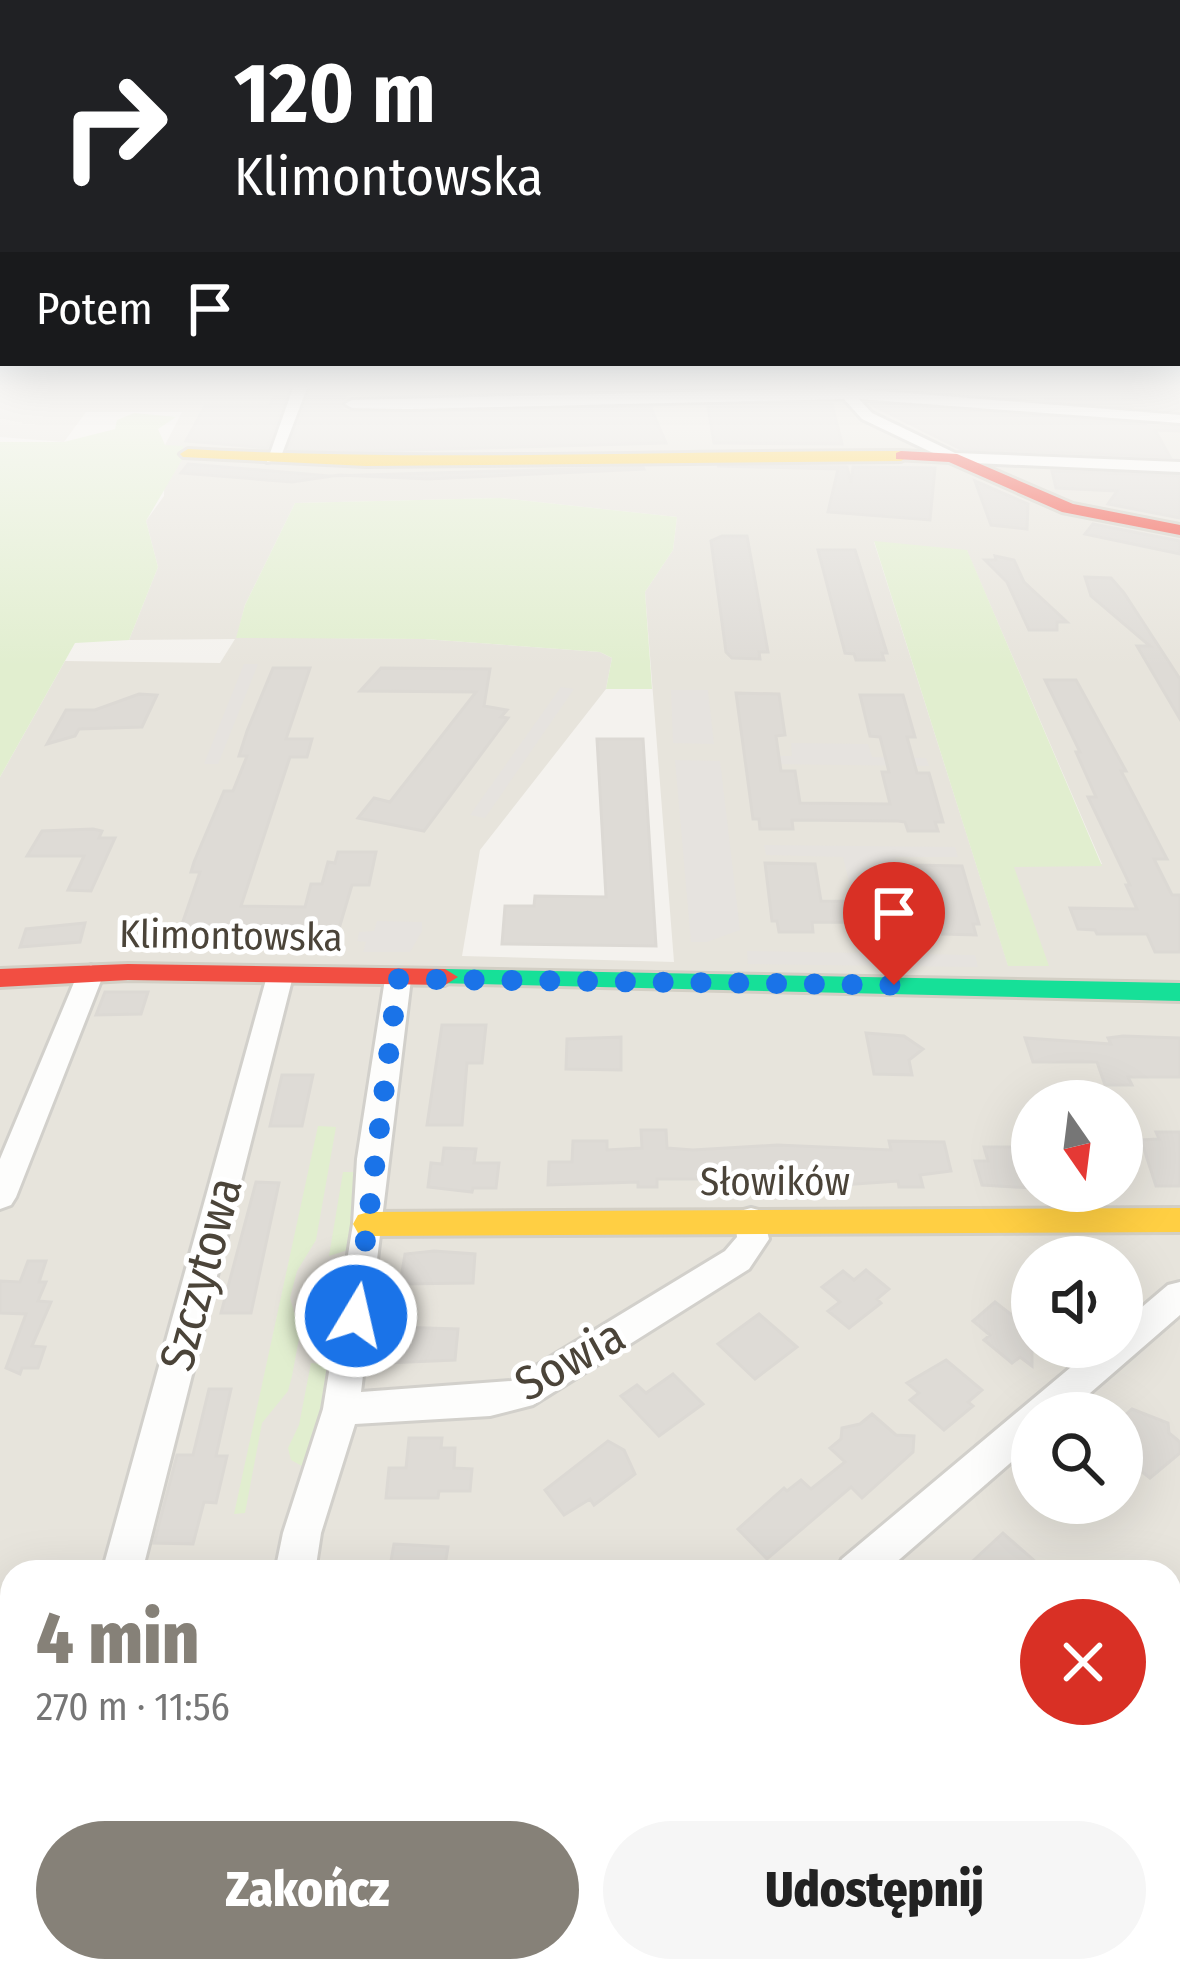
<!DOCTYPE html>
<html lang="pl">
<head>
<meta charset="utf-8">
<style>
  :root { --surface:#fff; --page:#f6f6f6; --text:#222; --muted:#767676; --accent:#868178 }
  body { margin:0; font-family:"Fira Sans Condensed",sans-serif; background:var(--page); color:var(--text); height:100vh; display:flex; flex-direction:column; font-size:45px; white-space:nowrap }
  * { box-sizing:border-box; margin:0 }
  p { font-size:39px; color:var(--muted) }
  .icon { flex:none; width:66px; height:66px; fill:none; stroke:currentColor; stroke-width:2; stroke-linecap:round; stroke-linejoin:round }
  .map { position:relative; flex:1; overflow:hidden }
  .side { position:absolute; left:0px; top:1560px; width:1182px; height:423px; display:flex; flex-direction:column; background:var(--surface); border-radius:36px 36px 0 0; box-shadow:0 12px 48px #0002 }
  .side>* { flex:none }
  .banner { position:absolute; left:0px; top:0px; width:1182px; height:366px; box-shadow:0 12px 48px #0002; background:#202124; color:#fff; overflow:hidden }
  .needle { width:78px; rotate:166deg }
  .fabs { position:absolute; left:1011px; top:1080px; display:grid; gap:24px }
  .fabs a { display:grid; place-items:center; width:132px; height:132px; border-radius:50%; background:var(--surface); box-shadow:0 12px 48px #0002; font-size:60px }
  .pin { position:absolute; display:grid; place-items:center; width:102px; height:102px; color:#fff; margin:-123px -51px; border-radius:50% 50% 50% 0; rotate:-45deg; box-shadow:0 0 12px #0007 }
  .pin .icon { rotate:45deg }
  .me { position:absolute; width:132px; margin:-66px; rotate:9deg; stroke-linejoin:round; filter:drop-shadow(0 0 9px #0008) }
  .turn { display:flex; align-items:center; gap:42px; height:252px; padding:0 36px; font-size:54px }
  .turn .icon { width:156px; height:156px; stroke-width:2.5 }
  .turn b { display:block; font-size:84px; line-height:102px }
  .then { display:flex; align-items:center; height:114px; padding:0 36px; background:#0003; gap:24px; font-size:45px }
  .round { display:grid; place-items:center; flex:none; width:126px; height:126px; border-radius:63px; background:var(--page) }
  .head { display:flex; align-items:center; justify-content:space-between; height:204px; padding:0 36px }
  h1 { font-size:72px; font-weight:800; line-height:90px; color:var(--accent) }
  .primary-button { display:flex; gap:24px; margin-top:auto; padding:24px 36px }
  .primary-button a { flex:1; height:138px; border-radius:72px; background:var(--accent); color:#fff; font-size:48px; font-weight:800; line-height:138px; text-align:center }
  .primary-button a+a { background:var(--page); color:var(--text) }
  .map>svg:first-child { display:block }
  .residential { fill:#e7e4dc; fill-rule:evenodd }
  .education { fill:#eae5da }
  .green { fill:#e1eecf }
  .parking { fill:#e6e3df }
  .building { fill:#dedbd6; stroke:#dcd9d4; stroke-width:3 }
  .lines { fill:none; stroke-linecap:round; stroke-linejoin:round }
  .street-casing { stroke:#d2d0cb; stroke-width:6 }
  .fast-casing { stroke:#d3cfc5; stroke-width:6 }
  .slow-casing { stroke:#d3cfc5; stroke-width:6 }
  .jam-casing { stroke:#d3cfc5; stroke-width:6 }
  .street { fill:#fdfdfc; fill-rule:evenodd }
  .fast { fill:#16e098; fill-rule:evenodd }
  .slow { fill:#ffcf43; fill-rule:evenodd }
  .jam { fill:#f24e42; fill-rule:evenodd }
  .route { stroke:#1a73e8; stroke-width:21; stroke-dasharray:0 37.8 }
  .labels { text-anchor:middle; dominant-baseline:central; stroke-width:10; stroke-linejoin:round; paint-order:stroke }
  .street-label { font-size:39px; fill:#4b4439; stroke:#fff }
  .near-street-label { font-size:48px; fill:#4b4439; stroke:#fff }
</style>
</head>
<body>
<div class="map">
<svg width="1180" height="1981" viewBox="0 0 1180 1981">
  <rect width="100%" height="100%" fill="#f4f2ee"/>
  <path class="residential" d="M0 388H1180V1981H0V777L65 661 220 663 235 639 129 640 158 567 146 521 164 496 165 445 182 412H86L64 442 0 437ZM500 498 677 517 673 550 645 592 674 962 462 956 480 850 606 689 612 658 600 652 424 639 237 637 245 605 295 503ZM874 542 967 551 1102 864 1013 866 1048 966 1008 965ZM1032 1101H1122V1191H1032ZM1032 1257H1122V1347H1032ZM1032 1413H1122V1503H1032ZM12 1572H1170V1971H12Z"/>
  <path class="education" d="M349 388H514L511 401 438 403 343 400Z"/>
  <path class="green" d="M134 413 176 417 158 429 165 445 183 446V458L146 521 158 567 129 640 75 643 0 777V442H64L115 429 117 420Z
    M500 498 677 517 673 550 645 592 652 689H606L612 658 600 652 424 639 236 638 245 605 295 503Z
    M874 541 967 550 1102 866 1014 867 1049 966H1008Z
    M318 1126 336 1127 316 1240 297 1271 290 1298 300 1333 292 1376 288 1391 262 1423 245 1513 234 1514Z
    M343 1172H354L356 1201 348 1250 329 1256Z
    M311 1363 324 1364 329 1371 322 1410 302 1466 291 1460 288 1448 299 1425Z"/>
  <path class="parking" d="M244 664H258L218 764H204Z
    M561 687 574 689 485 818 470 815Z
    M671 690H708L714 744 673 743Z
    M791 743 868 744 872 757 926 758 929 766 755 764V756H792Z
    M675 760 720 761 740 930 707 942H691Z
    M764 845 955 847 958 857H895L899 886H850L843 857 766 855Z
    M377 921 422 922V931L410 952H363L366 942 357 941 359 932 374 931Z
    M747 951 975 955 978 967 748 964Z
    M351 1249 332 1371 327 1363 312 1361 329 1258 343 1257Z"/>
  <path class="building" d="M1122 388H1174L1180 410 1044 400 1123 401Z
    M274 396H286L267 448 186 441 205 406H270Z
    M309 396H345L340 409 352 412 651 408 666 443 330 452 288 450Z
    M832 404 842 444 714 443 708 407Z
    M870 404 1180 427V431L1155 430 1170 457 961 449Z
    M188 464 330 476 643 467 644 469 428 479 339 475 292 482 181 473Z
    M717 466 847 467 851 483 853 467 935 468 930 520 828 512 838 469Z
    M1052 471 1180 476V518L1108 504 1117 491 1056 488Z
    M975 481 1028 504 1027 529 991 525Z
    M1093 524 1180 541V554L1085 534Z
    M722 536H747L768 652H759L760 659 732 658 726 652 711 541Z
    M818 550H855L887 653H882L884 660H856L854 654 845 653Z
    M995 556 1014 560 1024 582 1067 622H1057V630H1029L1007 582 985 560H996Z
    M1085 577 1111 578 1124 593 1180 679V719L1137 646H1150L1091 596Z
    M273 668H310L286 739H312L307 757H290L241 906 305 907 311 884H322L328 862 335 863 338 852H376L369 885H352L338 932 180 930 200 872H191L194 862 224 791H233L247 756H239L247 731Z
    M381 668 490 669 484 706 507 710 501 717 508 718 424 831 358 818 374 798 390 802 476 692 360 691Z
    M1045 680H1076L1126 771H1121L1167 859H1154L1172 895H1180V952H1155L1147 934H1097L1095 930 1078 929 1070 908 1137 909 1126 885H1130L1088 797H1096L1076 752H1080Z
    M736 693 779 694 785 735 776 736 781 771H795L800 803 890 804 882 772H889L880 737 870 736 860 695H903L915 737H907L917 773H929L943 822H935L938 831H908L905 822 898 821 792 820 793 829H760L759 819H753Z
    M139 694 157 695 142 727 79 729 75 736 47 744 66 710H95Z
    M597 739H643L656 946 502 944 505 906H534L535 896 606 897Z
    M93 829 102 831 99 838H115L91 891 68 890 84 856H27L42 831Z
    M765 863 815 864 821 901 920 902 911 865 962 866 979 924H973L976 935 942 934 939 924 929 923 812 922 813 932H779L777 921H772Z
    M85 923 80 942 20 947 26 929Z
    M105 992H148L141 1014 96 1015Z
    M442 1025H486L482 1063H467L462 1125H427Z
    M866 1033 904 1036 923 1049 909 1060 912 1075 874 1074Z
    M1123 1036 1180 1038V1077H1128L1132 1085H1105L1097 1062H1033L1025 1038 1111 1044 1108 1038Z
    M621 1037V1070L566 1069 567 1039Z
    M282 1075H313L302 1126H270Z
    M641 1130H666L667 1148 693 1150 777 1145 891 1150 889 1141 944 1142 951 1171 920 1175 923 1187H899L898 1181 828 1186 827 1181H764V1186L724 1179H657V1187H638V1182L548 1185 549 1162H572L573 1141H607V1150L642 1148Z
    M1156 1132H1180V1186H1156L1141 1140 1159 1139Z
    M984 1147H1027L1032 1188 982 1185 975 1161H988Z
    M444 1148 476 1149 474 1163H499L496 1188H473L472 1192 428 1187 431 1163 442 1164Z
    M256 1182 279 1183 251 1313H221Z
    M434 1251 475 1254 473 1283 400 1284 405 1254Z
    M28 1261H46L39 1282H46L38 1301 51 1302 32 1346 45 1347 38 1368H22L20 1374 6 1368 26 1314 0 1313V1281L20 1282Z
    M866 1270 889 1289 877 1299 881 1303 849 1328 828 1311 840 1302 822 1287 843 1271 854 1280Z
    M1032 1300V1366L1020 1357 1012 1363 984 1340 990 1335 973 1321 995 1302 1013 1316Z
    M759 1314 797 1347 755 1379 718 1344Z
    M394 1327 458 1329 455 1360 388 1363Z
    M946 1360 982 1390 968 1402 973 1406 944 1430 910 1400 919 1393 907 1383Z
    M673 1374 703 1404 659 1436 621 1396 637 1385 646 1393Z
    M209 1389H231L216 1456H227L216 1503 204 1502 193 1544 154 1543 177 1455H193Z
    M1132 1409 1168 1423 1169 1433 1180 1442V1453L1150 1478 1122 1456V1418Z
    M872 1414 896 1435 914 1436 913 1452 862 1498 851 1487 767 1559 738 1529 784 1488 787 1491 801 1480 811 1489 845 1462 830 1448 841 1439 842 1428 860 1424Z
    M409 1438H442L441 1448H455L454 1468 472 1469 470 1491H439L438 1498H386L389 1468H406Z
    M608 1441 624 1450 635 1474 594 1505 590 1499 564 1515 545 1490Z
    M1003 1533 1047 1572H961Z
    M394 1544 448 1547 444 1572H389Z"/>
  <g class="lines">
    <g class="street-casing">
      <path id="street" d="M293 388H307L280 459 267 462Z
        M843 388 1180 415V423L859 399 872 413 955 453 1180 462V472L952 462 862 419 844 399 408 409 352 408 345 404 352 400Z
        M91 965 104 973 16 1197 11 1205 0 1209V1159L78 973Z
        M280 968 293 976 142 1572H102L267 976Z
        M398 970 411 979 361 1392 511 1381 725 1251 737 1237 735 1220 740 1211 751 1208 762 1211 769 1239 749 1269 533 1405 490 1416 355 1424 321 1533 315 1572H275L283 1533 323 1409 353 1224 357 1159 385 979Z
        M1180 1282V1315L1067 1413H1032V1444L885 1572H836L842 1559 1095 1347H1122V1324L1168 1285Z
        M12 1948V1971H40L38 1981H0V1953Z
        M203 1971H251L250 1981H202Z"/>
    </g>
    <g class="fast-casing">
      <path id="fast" d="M445 969 1180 983V1001L436 983 432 977 436 971Z"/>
    </g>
    <g class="slow-casing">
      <path id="slow" d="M188 449C426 462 663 451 901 451L909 456 901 461 366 466 183 457 180 454Z
        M1180 1208V1232L369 1236 358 1233 353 1224 358 1215 369 1212Z"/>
    </g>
    <g class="jam-casing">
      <path id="jam" d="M901 451 957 454 1073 504 1180 525V535L1062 512 949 462 896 459V453Z
        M128 964 445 969 458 977 445 985 128 980 0 987V969Z"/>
    </g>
    <use href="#street" class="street"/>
    <use href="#fast" class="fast"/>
    <use href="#slow" class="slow"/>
    <use href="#jam" class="jam"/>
  </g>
  <linearGradient id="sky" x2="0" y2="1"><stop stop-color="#98c4ec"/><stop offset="0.58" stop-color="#faf9f7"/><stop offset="1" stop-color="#faf9f7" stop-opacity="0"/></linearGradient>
  <rect width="1180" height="666" fill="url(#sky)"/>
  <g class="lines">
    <path class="route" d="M356 1316 398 979 894 985"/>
  </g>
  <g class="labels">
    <g class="street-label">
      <text transform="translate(231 936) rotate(1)">Klimontowska</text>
      <text x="775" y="1182">Słowików</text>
    </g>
    <g class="near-street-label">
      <text transform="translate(201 1274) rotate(-75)">Szczytowa</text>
      <text transform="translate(570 1360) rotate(-29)">Sowia</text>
    </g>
  </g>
</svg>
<div class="fabs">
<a><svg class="needle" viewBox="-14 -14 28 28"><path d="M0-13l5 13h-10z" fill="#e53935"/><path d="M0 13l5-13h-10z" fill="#767676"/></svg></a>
<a><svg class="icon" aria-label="sound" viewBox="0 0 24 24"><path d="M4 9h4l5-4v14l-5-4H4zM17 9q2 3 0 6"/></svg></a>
<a><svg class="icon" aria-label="search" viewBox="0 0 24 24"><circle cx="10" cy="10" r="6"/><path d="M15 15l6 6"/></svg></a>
</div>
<div class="pin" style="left:894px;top:985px;background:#d93025"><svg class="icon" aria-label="arrive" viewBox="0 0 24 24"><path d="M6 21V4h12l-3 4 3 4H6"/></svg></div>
<svg class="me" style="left:356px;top:1316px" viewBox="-20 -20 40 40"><circle r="17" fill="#1a73e8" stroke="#fff" stroke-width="3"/><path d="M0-11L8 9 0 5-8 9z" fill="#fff"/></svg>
<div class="banner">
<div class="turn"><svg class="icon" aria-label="right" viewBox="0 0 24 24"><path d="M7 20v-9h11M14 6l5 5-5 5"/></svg><div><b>120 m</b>Klimontowska</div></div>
<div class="then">Potem<svg class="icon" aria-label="arrive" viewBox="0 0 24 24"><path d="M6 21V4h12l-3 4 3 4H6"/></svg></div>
</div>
<section class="side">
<div class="head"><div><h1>4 min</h1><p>270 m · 11:56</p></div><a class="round" style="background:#d93025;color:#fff"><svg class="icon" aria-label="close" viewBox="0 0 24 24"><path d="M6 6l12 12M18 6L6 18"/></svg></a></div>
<div class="primary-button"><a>Zakończ</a><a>Udostępnij</a></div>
</section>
</div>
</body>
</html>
